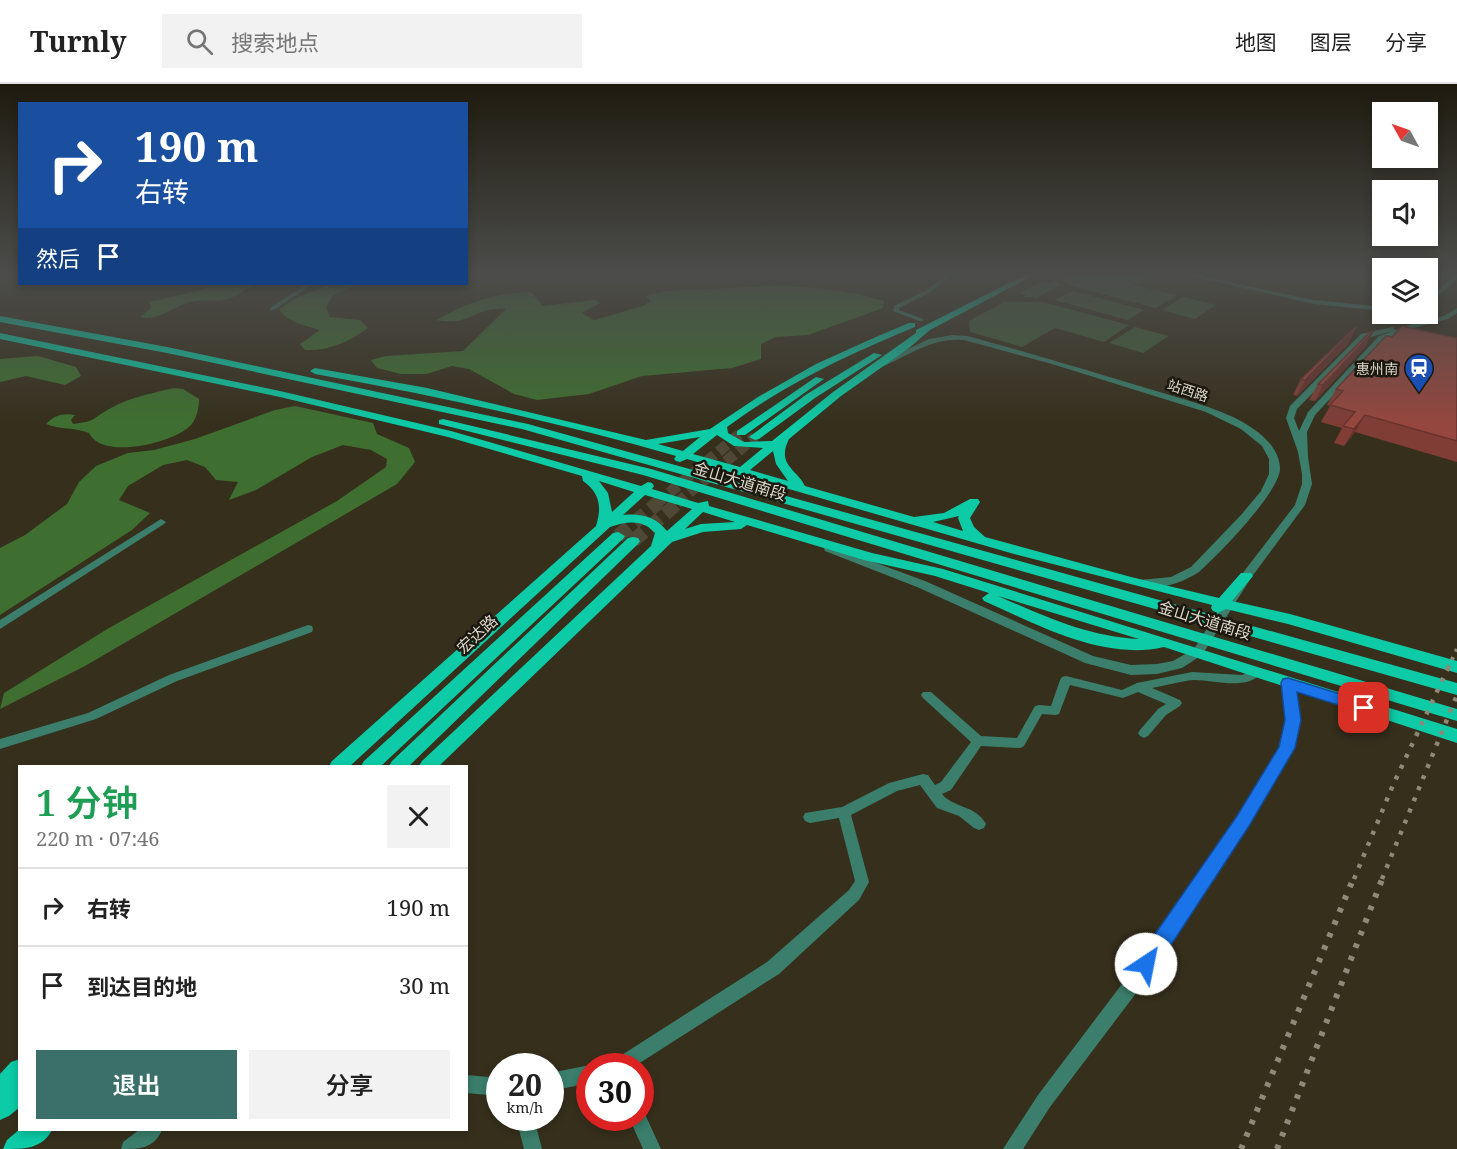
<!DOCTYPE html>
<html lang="zh">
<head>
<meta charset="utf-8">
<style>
  :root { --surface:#fff; --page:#f2f2f2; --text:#222; --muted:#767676; --line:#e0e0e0; --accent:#3b6f69 }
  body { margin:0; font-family:"Noto Serif","Noto Sans SC",serif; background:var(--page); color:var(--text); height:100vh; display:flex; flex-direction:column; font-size:22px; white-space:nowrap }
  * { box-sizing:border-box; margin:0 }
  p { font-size:20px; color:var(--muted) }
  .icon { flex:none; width:33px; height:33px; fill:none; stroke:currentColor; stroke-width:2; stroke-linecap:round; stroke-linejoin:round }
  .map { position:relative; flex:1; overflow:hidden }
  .panel { position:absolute; left:18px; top:681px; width:450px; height:366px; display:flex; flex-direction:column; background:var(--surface); border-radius:0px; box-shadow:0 3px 9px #0003 }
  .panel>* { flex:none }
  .hud { position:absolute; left:18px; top:18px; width:450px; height:183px; border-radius:0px; box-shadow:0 3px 9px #0003; background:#1a4fa0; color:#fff; overflow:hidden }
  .needle { width:39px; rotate:310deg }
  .fabs { position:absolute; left:1372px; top:18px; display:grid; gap:12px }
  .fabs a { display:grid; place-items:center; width:66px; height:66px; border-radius:0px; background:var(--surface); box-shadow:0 3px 9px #0003; font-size:30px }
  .speed { position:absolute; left:486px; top:969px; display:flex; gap:12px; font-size:30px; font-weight:700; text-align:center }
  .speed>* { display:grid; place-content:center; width:78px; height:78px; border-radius:50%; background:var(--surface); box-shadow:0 3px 9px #0003; line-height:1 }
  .speed small { font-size:15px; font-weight:400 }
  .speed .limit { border:9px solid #d22; background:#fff; color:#111 }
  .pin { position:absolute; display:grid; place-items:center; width:51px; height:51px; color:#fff; margin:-26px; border-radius:12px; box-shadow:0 3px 9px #0006 }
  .me { position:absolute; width:66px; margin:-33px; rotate:34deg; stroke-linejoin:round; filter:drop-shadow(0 0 4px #0008) }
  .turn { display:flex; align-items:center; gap:21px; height:126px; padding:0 18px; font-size:27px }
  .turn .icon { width:78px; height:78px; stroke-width:2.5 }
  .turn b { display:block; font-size:42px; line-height:51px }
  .then { display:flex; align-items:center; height:57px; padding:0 18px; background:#0003; gap:12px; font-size:22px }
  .round { display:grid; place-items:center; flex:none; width:63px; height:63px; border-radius:0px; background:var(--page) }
  .summary { display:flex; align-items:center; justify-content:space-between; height:102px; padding:0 18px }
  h1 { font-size:36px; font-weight:600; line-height:45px; color:#1e9e55 }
  .button { display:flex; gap:12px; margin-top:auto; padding:12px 18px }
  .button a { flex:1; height:69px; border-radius:0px; background:var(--accent); color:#fff; font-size:24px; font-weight:600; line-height:69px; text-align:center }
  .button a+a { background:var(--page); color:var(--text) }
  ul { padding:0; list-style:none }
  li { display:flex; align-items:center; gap:18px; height:78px; padding:0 18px; border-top:2px solid var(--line) }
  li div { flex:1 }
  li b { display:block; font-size:22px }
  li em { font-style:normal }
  header { display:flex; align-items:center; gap:36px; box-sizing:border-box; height:84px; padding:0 30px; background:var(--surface); border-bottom:2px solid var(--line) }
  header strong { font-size:28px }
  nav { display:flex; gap:33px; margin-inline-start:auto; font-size:21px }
  .search { width:420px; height:54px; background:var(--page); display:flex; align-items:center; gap:15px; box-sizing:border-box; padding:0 21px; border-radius:0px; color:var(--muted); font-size:22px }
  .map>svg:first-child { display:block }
  .green { fill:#415f39 }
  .forest { fill:#3e6f30 }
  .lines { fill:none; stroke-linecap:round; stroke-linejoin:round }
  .primary-tunnel-far1 { stroke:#4f4836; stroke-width:11; stroke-dasharray:11 5; stroke-linecap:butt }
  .primary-tunnel { stroke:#4f4836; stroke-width:14; stroke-dasharray:14 7; stroke-linecap:butt }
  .minor { fill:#3a7e6b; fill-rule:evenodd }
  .tertiary { fill:#3a7e6b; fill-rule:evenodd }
  .primary { fill:#0ccba6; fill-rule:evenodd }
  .rail-far2 { stroke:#8f8979; stroke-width:4; stroke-dasharray:3 6; stroke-linecap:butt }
  .rail-far1 { stroke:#8f8979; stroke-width:4.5; stroke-dasharray:4 8; stroke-linecap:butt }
  .rail { stroke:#8f8979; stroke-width:6; stroke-dasharray:4.5 9; stroke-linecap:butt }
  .wall { fill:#803d36 }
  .shaded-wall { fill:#68322c }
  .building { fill:#95473f; stroke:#68322c; stroke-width:1.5 }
  .route { fill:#1a73e8; stroke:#114b97; stroke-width:1.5 }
  .labels { text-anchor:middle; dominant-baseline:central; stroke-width:5; stroke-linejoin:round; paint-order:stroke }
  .far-poi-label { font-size:14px; fill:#dcd7cb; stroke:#1b180f; text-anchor:end }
  .far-street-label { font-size:14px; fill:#dcd7cb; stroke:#1b180f }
  .street-label { font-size:16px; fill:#dcd7cb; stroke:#1b180f }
</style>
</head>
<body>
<header>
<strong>Turnly</strong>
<div class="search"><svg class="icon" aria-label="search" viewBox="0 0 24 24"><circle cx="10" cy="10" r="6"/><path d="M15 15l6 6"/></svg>搜索地点</div>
<nav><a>地图</a><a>图层</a><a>分享</a></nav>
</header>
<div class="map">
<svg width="1457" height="1065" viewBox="0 0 1457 1065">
  <rect width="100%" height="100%" fill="#362f1c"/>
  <path class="green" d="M1054 191H1150L1133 201 1177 211 1156 224 1071 202Z
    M1054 196 1060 201 1037 214 1022 213 1026 211 1020 209 1041 198 1048 200Z
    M1073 207 1144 226 1127 236 1055 216Z
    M1183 213 1216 221 1195 235 1162 226Z
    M1004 218H1043L1129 241 1104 258 1055 244 1022 263 970 248 969 237Z
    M1135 243 1169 252 1143 269 1109 259Z"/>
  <path class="forest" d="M208 200H253C247 205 237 212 230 214 214 219 200 213 184 220 171 225 154 238 140 233L151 224 149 218 205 205 210 202Z
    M332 200H357L332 212 326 223 330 233 360 236 368 244C349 258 329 267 305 266L300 260 320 246C307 242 286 238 279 225L298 213Z
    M767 202C808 202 845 205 884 217L883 224 808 251 776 253 761 260V275L732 284 642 292 589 310 537 316 514 310 469 285 452 282 426 290H401L377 284 371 276 386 272 463 267 506 225C475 222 470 243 437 236 466 218 498 209 531 208L543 222 595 216 600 219 582 229 594 236 643 222 651 217 646 212 666 207Z
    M38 272 76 283 81 292 65 301 26 292 0 298V275Z
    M174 304 183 305 199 315C199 324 197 334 191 341 173 360 101 376 89 349 75 343 60 346 46 340 55 331 63 329 75 331L71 336 73 340C98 337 92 334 111 324 130 313 153 309 174 304Z
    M295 322 373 339 377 350 409 364 415 378 397 400 85 582 0 625 4 609 109 544 337 417 386 383 387 375 371 366 343 361 312 373 256 406 229 416 238 398 216 396 205 383 187 376 163 381 128 402 119 416 150 429 132 446 0 531V464L25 451 67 420 79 398 96 382 128 369 154 366 195 355 275 326Z"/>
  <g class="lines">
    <path class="primary-tunnel-far1" d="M657 419 741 349
      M677 419 755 353"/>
    <path class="primary-tunnel" d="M618 452 659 418
      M633 457 679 418"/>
    <path class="minor" d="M947 191H953L929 209 899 224V226L923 235V237H919L893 227 894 222 925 207Z
      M161 435 166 438 164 440 0 545V536Z
      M308 541 312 542 313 545 312 548 177 597 96 635 0 665V655L88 629 169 591Z
      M1256 585 1260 586 1262 589C1246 607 1215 596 1194 596 1180 597 1165 602 1152 604L1180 616 1182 619 1180 622 1166 631 1148 652 1144 654 1140 652 1138 649 1140 646 1158 625 1166 620 1138 608 1123 614 1070 601 1059 630 1055 631 1042 630 1024 662 1020 664 981 662 951 706 942 710C953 724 976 721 986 740L984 744 979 746 974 744 959 732 937 724 920 701 897 707 851 731 869 798 859 816 779 890 635 982H612L614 976 767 878 849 806 855 797 839 734 810 739 805 737 803 733 805 729 842 723 889 699 923 690 928 691 935 701 941 698 971 658 923 614 921 611 923 608H931L981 652 1017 654 1035 622 1039 621 1051 622 1060 596 1062 593 1066 592 1122 606 1137 599 1192 588 1242 591Z
      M1288 595 1292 596 1294 599 1299 636 1291 667 1248 741 1140 904 1050 1023 1023 1065H1003L1038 1011 1128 892 1238 733 1281 663 1287 636 1282 599 1284 596Z
      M590 981 593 982H590V999L550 1007V989Z
      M466 991 500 994V1012L466 1009Z
      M640 1026 644 1028 661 1065H643L629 1034H640Z
      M516 1034H534L542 1065H524Z
      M139 1046H162C154 1065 139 1065 121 1065L123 1058Z"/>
    <path class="tertiary" d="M1186 191H1196L1314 216 1383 223V227L1314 220Z
      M1455 191H1457V195L1428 221V215Z
      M307 200H313L274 226H270V224Z
      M1457 224V229L1448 235 1413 244 1385 256 1315 331 1307 348 1308 373 1312 400 1305 421 1251 494 1202 571 1182 584 1157 590 1131 591 1085 579 917 503 825 467 824 465 825 463H833L925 497 1093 572 1131 581 1157 580 1173 577 1194 565 1242 490 1295 421 1302 400V390L1298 368 1286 334 1290 322 1361 250 1392 243 1394 244 1395 246 1409 241 1444 232ZM1393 247 1379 252 1308 328 1299 347 1294 334 1297 325 1367 254Z
      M952 251 967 252C1027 268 1087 286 1146 304 1175 313 1205 320 1233 333 1252 342 1280 360 1280 385 1279 409 1218 471 1199 488 1182 499 1161 506 1140 502L1138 499 1140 496 1171 493 1191 483 1241 431 1261 407 1269 390V375L1262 362 1241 345 1206 328 1052 280 964 256C933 253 911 270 884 282L877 280 929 255Z"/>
    <path class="primary" d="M1025 191H1034L930 246 909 264 841 312 789 355C776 381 797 385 805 402L914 433 944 429 970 415H978L980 418 970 434 974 443 985 453 1131 493 1219 514 1241 489H1251L1253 492 1232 517 1290 530 1457 577V589L1288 540 1226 525 1218 529 1213 527 1211 524 1212 521 1014 470 744 392 736 396 732 395 730 392 733 389 687 375 680 378 676 377 674 375 676 372C558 338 437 312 315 290L310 287 315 284 427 304 646 356 710 345 758 313 816 280 878 252 909 239H915V243C849 270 785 300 727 343L728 349 744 358 772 357 833 308 916 249V246ZM717 351 734 362 763 364 740 383 693 370ZM700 353 683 367 658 360ZM773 367 776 380 788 397 750 386ZM959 432 958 434 963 447 933 438Z
      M0 232 167 263 528 340 1457 599V611L522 345 167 269 0 238Z
      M0 249 280 307 451 347 641 402 648 398 652 399 654 402 652 405 698 419 708 417 709 422 872 469 943 485 1457 645V659L1164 563C1103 577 1038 541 984 517L982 514 989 509 935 492 864 476 747 441 741 445 703 448 672 458 439 682H419L422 677 651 462 655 449C643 435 627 437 610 443L350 682H329L332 677 596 442C602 423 600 409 583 397L582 392 448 353 280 313 0 255ZM599 397 634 408 612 428 608 409ZM645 411 692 425 667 447C656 433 641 429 623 431ZM703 428 735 438 701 440 685 445ZM998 512 1139 555C1088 553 1044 532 998 512Z
      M874 269 882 271 815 314 759 355 755 356 749 353 807 310Z
      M816 293 824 295 745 351H737V347Z
      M443 335 651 385 1457 625V637L643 391 439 340V336Z
      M618 448 625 452 623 455 381 682H361L364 677 613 449Z
      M633 453 638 454 640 457 638 460 409 682H389L392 677 628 454Z
      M20 975V1023L9 1032 0 1036V990L11 978Z
      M20 1045 52 1046C42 1065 25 1065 3 1065L7 1056Z"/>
    <path class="rail-far2" d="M1448 584 1457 565"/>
    <path class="rail-far1" d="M1354 795 1393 701 1449 582
      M1382 795 1457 611"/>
    <path class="rail" d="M1241 1065 1354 793
      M1277 1065 1383 793"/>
  </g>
  <path class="wall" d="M1373 248 1365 263 1315 317 1309 316 1318 300Z
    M1392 253 1457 254V378L1355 348 1344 362 1334 359 1342 344 1321 338 1330 322 1327 321 1336 305Z
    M1349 259 1297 312 1293 311 1301 295Z"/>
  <path class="shaded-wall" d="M1356 244 1349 259 1297 312 1305 296Z
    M1373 248 1365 263 1315 317 1323 301Z
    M1365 331 1355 348 1344 362 1354 345Z"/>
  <path class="building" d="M1402 242 1457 254V357L1365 331 1354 345 1343 342 1355 328 1330 321 1343 307 1336 305 1386 252 1392 253Z
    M1354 244H1356L1305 296 1301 295Z
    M1370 248H1373L1323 301 1318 300Z"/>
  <linearGradient id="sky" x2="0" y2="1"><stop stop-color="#1e1a0f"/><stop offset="0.56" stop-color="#4c4d4b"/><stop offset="1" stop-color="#4c4d4b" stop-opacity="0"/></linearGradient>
  <rect width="1457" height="340" fill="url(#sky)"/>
  <path class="route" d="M1288 594 1370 619 1372 624 1370 628 1364 629 1297 608 1301 636 1295 664 1249 742 1154 887 1146 890 1139 887 1136 880 1139 873 1237 732 1279 663 1285 636 1281 599 1283 595Z"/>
  <defs>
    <g id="station-pin" transform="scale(1.5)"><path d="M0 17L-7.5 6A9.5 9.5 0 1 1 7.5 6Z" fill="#1a4fb4" stroke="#1b180f"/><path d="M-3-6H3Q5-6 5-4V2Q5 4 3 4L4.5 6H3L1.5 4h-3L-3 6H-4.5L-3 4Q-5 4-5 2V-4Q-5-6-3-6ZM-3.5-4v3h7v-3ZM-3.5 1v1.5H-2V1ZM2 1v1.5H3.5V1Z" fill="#fff"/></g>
  </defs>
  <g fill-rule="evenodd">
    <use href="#station-pin" x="1419" y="284"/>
  </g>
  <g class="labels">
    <g class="far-poi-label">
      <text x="1398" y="284">惠州南</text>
    </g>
    <g class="far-street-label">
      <text transform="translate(1188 306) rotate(18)">站西路</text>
    </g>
    <g class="street-label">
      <text transform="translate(740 397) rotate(17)">金山大道南段</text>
      <text transform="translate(1205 536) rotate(17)">金山大道南段</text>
      <text transform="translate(477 550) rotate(-43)">宏达路</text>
    </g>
  </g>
</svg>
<div class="fabs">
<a><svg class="needle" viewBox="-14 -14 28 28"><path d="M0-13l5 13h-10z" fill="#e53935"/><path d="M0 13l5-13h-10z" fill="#767676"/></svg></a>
<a><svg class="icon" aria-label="sound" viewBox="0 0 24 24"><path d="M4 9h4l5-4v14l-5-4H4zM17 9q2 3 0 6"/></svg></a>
<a><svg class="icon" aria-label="layers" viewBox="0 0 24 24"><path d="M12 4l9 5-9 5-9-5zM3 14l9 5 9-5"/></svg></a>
</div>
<div class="speed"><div>20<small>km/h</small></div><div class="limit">30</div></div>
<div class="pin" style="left:1364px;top:624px;background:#d93025"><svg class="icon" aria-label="arrive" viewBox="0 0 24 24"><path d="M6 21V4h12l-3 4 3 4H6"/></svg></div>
<svg class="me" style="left:1146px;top:880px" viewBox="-20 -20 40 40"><circle r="19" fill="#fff"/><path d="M0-13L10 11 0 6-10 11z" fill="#1a73e8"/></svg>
<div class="hud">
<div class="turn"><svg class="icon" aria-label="right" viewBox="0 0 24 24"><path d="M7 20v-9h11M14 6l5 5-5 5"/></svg><div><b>190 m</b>右转</div></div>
<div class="then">然后<svg class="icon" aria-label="arrive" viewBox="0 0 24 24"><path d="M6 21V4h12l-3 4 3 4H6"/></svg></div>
</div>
<section class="panel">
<div class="summary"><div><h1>1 分钟</h1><p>220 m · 07:46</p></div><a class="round"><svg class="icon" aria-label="close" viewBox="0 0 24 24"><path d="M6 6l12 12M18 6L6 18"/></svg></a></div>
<ul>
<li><svg class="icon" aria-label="right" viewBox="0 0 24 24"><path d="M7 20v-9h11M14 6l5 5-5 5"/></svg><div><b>右转</b></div><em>190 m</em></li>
<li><svg class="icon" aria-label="arrive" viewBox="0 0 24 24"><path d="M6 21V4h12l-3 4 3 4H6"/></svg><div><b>到达目的地</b></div><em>30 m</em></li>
</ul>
<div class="button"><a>退出</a><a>分享</a></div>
</section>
</div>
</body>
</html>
